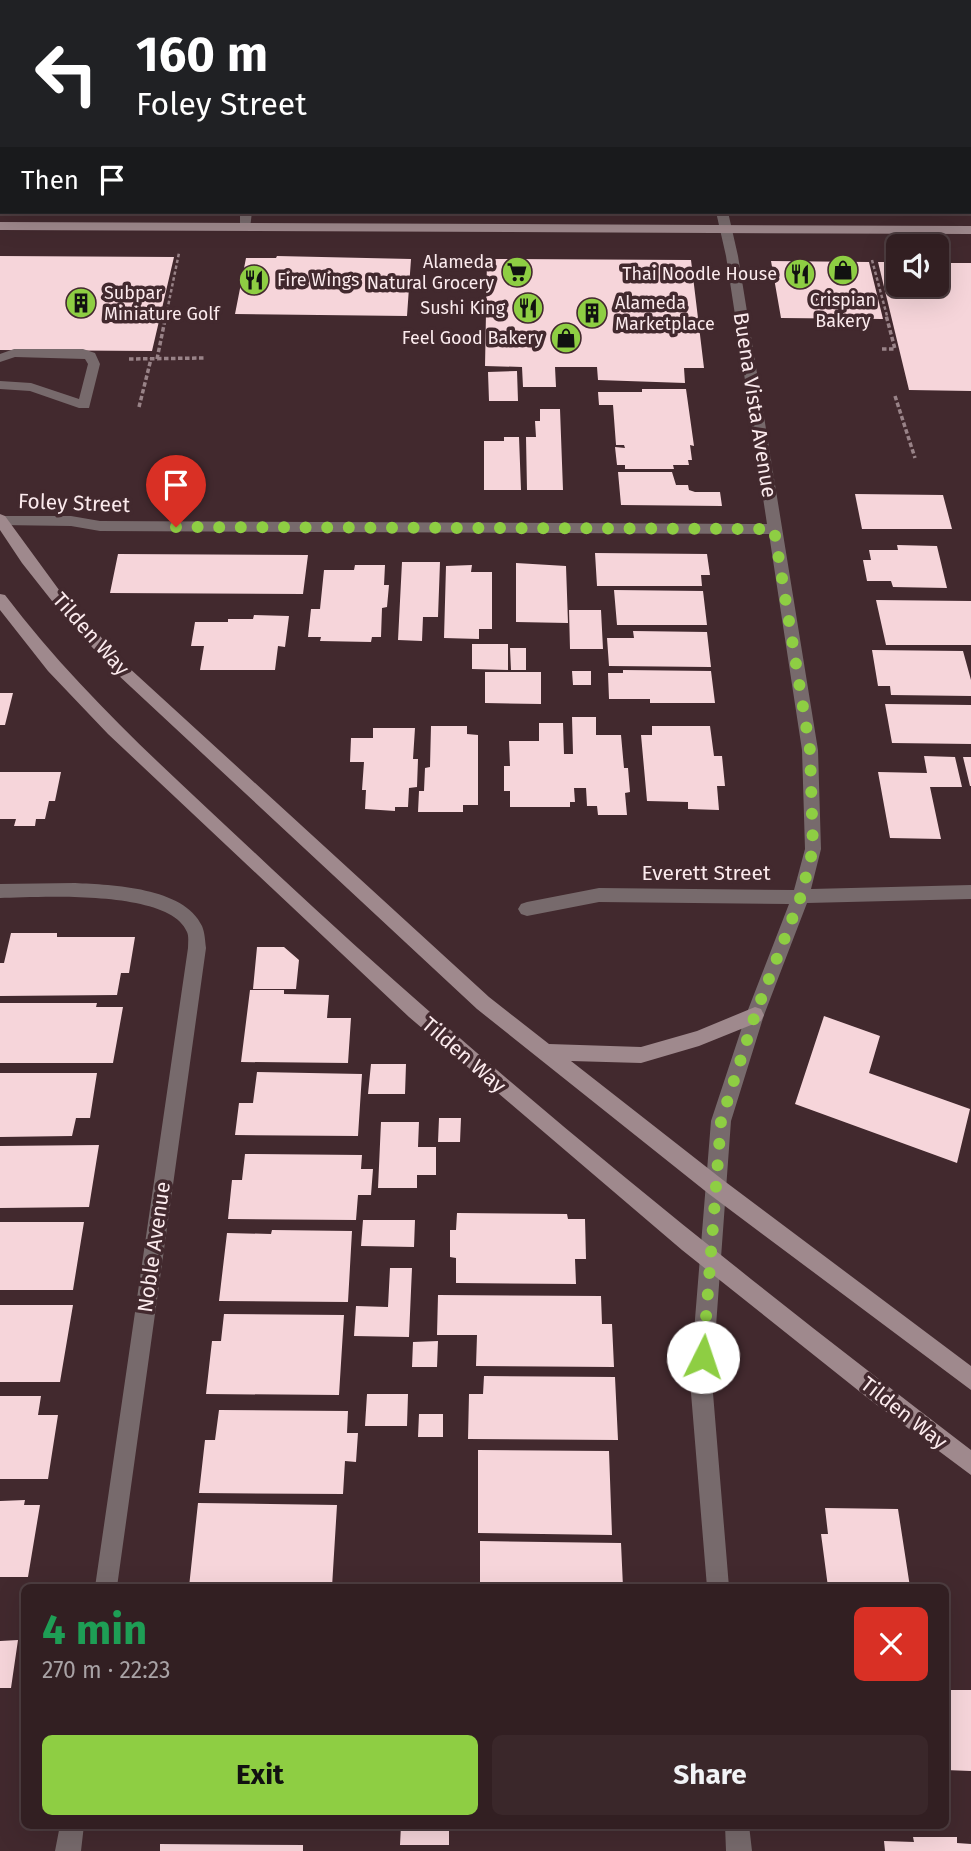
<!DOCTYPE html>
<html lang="en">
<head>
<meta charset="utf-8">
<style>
  :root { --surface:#321f22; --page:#3a272a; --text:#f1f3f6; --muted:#a8a2a5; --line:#4d3d40; --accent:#8ece43 }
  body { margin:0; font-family:"Fira Sans",sans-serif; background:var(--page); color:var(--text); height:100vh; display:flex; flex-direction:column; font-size:26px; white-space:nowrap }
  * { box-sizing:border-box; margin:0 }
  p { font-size:23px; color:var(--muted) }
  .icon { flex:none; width:38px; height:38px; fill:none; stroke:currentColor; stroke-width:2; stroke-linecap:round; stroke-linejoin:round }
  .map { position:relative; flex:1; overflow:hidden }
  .drawer { position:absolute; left:21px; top:1584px; width:928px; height:245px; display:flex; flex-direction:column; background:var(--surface); border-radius:10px; box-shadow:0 7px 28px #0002,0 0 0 2px var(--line) }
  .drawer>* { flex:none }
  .hud { position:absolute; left:0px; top:0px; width:971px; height:214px; box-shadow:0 7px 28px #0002,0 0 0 2px var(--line); background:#202124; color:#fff; overflow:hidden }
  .controls { position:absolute; left:886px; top:234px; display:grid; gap:14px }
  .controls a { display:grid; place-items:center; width:63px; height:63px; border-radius:10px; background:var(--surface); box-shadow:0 7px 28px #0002,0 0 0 2px var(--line); font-size:35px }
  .pin { position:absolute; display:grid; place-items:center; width:60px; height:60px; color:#fff; margin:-72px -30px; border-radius:50% 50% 50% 0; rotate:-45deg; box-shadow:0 0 7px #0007 }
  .pin .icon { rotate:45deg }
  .me { position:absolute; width:77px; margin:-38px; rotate:4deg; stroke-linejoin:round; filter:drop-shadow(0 0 5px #0008) }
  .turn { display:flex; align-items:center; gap:24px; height:147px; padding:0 21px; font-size:32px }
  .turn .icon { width:91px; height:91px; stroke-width:2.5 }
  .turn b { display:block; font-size:49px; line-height:60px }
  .then { display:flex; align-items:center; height:66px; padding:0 21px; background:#0003; gap:14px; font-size:26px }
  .round { display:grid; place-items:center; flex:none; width:74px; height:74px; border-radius:10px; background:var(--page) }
  .head { display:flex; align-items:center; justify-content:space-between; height:119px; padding:0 21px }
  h1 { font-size:42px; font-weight:700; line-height:52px; color:#1e9e55 }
  .cta { display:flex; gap:14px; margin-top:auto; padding:14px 21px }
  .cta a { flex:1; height:80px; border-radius:10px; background:var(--accent); color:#111; font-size:28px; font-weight:700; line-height:80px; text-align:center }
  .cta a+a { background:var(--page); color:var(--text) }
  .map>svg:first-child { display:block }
  .building { fill:#f6d5da }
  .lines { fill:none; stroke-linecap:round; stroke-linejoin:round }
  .path-far1 { stroke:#998388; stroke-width:2.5; stroke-dasharray:3.5 2.5; stroke-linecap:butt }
  .path { stroke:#998388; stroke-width:3.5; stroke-dasharray:4.5 2.5; stroke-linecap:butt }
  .service { fill:#776a6c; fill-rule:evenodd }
  .minor { fill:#776a6c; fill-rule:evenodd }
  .secondary { fill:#9f898d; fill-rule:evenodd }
  .route { stroke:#8ece43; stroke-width:12; stroke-dasharray:0 21.6 }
  .labels { text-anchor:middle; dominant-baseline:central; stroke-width:7; stroke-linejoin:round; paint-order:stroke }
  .far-poi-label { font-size:18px; fill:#fbeaed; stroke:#42292e; text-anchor:end }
  .street-label { font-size:21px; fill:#fbeaed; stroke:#42292e }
</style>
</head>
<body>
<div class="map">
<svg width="971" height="1851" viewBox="0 0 971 1851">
  <rect width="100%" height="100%" fill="#42292e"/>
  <path class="building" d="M0 256 174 257 152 351 0 350Z
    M277 256 411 259 407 316 235 314 246 258H276Z
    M487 259 691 260 704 368H684L685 383 598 380 597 367H555L556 387H523L522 367 485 366Z
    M771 261 869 262 883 319 781 318Z
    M878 262H898V285H936V263H971V391L909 390Z
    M517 371 518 401H489L488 372Z
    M642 389H686L694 446 690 445 692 460H688L689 465H673L674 469H625V465H617L615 447 625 448 624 445H616L613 405H599L598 392H642Z
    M540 409H560L563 490H527L526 437H536L535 421H540Z
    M504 437H519L521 490H484V441H504Z
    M618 472H672L676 485H688L689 490 695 492H720L722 506 621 505Z
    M855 494 943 495 952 529H862Z
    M897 545 937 546 947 588 893 587 891 581H867L863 560H871L869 550H898Z
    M595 553 707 554 710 575H701L702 586H597Z
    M118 554 308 555 303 594 110 593Z
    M402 562H440L438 617H423L422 641 398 640Z
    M516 563 566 566 568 623 516 622Z
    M355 565H385L384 585H389L387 607 382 608 381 637H372L371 642 320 641 321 637H308L311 609H320L324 570H354Z
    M472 565 471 572H492V629H479V639L444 638 446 566Z
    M614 590 703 591 707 625H617Z
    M876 600 971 601V645H886Z
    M569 610H601L603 649H570Z
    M254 615 289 616 285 647 278 646 275 670H200L204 646H191L195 622H228V619H253Z
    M633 631 707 632 711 667 609 666 607 638H634Z
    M472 644H508V670L472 669Z
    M510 648H526V670H511Z
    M872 650 963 651 971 680V696L891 695 890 686H878Z
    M623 670 711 671 715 703H650V699H609L608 673H623Z
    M572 671H591V685H573Z
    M485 672H541V704L485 703Z
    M0 693H13L5 725H0Z
    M885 704 971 705V744L892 743Z
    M572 717H596V735H621L624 768H628L630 792 625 793 627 815H598L597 806H587L586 788H574L575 802H570V807H510V791H504V766H510L509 741H539V723H563L564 754H573Z
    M431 726H467V734L478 735V805H463V812H418L419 791H424L425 768 430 767Z
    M652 726H710L714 756H722L725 786H717L719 810 688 809V802L647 801 641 735H652Z
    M373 728H415L413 759H418L417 787 409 788 408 807H395V811L365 809 366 790H362L364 762H350L351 738H373Z
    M924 756 955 757 962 787H930L941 839 890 838 878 772 927 773Z
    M963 757H971V786H970Z
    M0 772H61L55 801H49L45 819H36L35 826H14L16 819H0Z
    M11 933H57V937H135L129 973H121L117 995 0 996V963H4Z
    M257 947H284L299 960 296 989H253Z
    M250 990H284V994L329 995 327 1018H351L348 1063 241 1062Z
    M0 1003H97L96 1007H123L113 1063H0Z
    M824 1016 880 1036 869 1073 970 1109 957 1163 795 1104Z
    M371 1064H406L405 1094H368Z
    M257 1072 362 1074 358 1136 235 1135 239 1103H253Z
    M0 1073H97L90 1118H76L72 1136 0 1137Z
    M439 1118H461L460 1142H438Z
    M381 1122H419L418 1147H436V1175H417V1188H378Z
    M99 1145 89 1207 0 1208V1146Z
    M245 1154 362 1155 361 1169H373L371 1195H358L356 1220 228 1219 232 1180H242Z
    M457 1213 567 1214 568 1219H585L586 1259H575L576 1284 456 1283V1258L450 1257V1230H456Z
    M363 1220H415L414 1247 361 1246Z
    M0 1222H84L73 1290H0Z
    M272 1230 352 1231 348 1302 219 1301 227 1233 271 1234Z
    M390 1268H412L409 1337 354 1336 356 1306 388 1307Z
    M438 1295 601 1296 602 1324H612L614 1367 476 1366 477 1335H437Z
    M0 1305H73L60 1382H0Z
    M224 1314 344 1315 339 1395 206 1394 212 1341H221Z
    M438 1341 437 1367H412L413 1342Z
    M484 1376 615 1377 618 1440 468 1439 469 1394H483Z
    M367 1394H408L407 1426H365Z
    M0 1396H41L38 1415H58L48 1479H0Z
    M219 1410 348 1411 347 1433H358L356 1462 345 1461 343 1494 199 1493 205 1440H215Z
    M419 1414H443V1437H418Z
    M478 1450 609 1451 612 1535 478 1533Z
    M25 1500 24 1505H40L28 1577H0V1501Z
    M198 1503 337 1505 332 1587H189Z
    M825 1508 898 1509 910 1587H828L821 1534H828Z
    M480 1541 621 1543 623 1587H480Z
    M18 1640 11 1688H0V1641Z
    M945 1690H971V1771L945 1770Z
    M401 1825H449V1845H400Z
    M457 1825H628L629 1830 457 1829Z
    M913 1837H957V1843L971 1844V1851H885L884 1841 914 1842Z
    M160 1844 303 1845V1851H160Z"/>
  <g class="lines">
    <path class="path-far1" d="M872 260 887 316
      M166 316 179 253"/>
    <path class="path" d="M882 349H895L886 315
      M129 359 205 358
      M157 359 166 315
      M895 396 915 458
      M139 407 151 359"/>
    <path class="service" d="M14 349H83L95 353 100 364 89 408H79L30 391 0 389V381L31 383 79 399 88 364 85 359 15 357 0 362V354Z"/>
    <path class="minor" d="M248 0H258V2H248Z
      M652 0H662L663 2H653Z
      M240 212H252L250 228 240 226Z
      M716 212H728L738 256 818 750 821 849 811 889 971 885V899L807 903 764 1015 731 1121 712 1381 729 1587H707L690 1381 711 1121 746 1015 789 904 599 902 527 916 521 914 518 909 521 904 527 902 599 888 794 890 805 849 802 750 769 534 100 531 71 526 0 525 2 516H71L100 521 767 524 726 256Z
      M75 883C112 885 184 887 202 926 205 933 205 941 206 948L117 1587H95L188 948C188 943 189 936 187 932 170 889 39 897 0 898V884Z
      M60 1825H84L81 1851H55Z
      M725 1825H749L752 1851H726Z"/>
    <path class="secondary" d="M0 222 971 226V234L0 230Z
      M0 514 5 516 62 594 127 666 489 997 549 1044 641 1047 697 1031 755 1007 761 1009 764 1015 761 1021 699 1046 641 1063 571 1061 723 1180 971 1366V1390L709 1194 477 1009 117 674 67 620 22 563 0 530Z
      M0 594 5 595C83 698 179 781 272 869 494 1077 730 1266 971 1450V1475L869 1399 682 1250 409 1017 108 734 48 671 0 610Z"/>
  </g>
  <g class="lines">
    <path class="route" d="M176 527 774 529 810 750 813 849 801 896 755 1015 721 1121 703 1357"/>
  </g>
  <defs>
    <g id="shop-disc" transform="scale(1.575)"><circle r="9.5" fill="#8ece43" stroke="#42292e"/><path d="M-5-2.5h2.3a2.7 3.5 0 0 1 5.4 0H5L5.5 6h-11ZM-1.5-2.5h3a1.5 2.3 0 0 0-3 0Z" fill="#111"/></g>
    <g id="supermarket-disc" transform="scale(1.575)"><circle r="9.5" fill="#8ece43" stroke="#42292e"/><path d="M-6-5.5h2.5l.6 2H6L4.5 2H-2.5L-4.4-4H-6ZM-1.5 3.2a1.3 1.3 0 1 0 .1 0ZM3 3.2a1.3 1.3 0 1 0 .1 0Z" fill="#111"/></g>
    <g id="restaurant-disc" transform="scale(1.575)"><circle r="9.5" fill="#8ece43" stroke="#42292e"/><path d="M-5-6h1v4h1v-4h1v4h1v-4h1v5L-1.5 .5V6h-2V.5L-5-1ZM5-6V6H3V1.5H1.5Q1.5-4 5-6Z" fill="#111"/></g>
    <g id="building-disc" transform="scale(1.575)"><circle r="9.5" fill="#8ece43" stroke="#42292e"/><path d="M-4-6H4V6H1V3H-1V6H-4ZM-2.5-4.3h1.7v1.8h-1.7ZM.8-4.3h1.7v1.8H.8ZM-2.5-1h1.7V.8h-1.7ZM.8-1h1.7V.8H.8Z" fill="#111"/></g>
  </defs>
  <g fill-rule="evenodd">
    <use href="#shop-disc" x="843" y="270"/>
    <use href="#supermarket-disc" x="517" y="272"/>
    <use href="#restaurant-disc" x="800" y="274"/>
    <use href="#restaurant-disc" x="254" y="280"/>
    <use href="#building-disc" x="81" y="303"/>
    <use href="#restaurant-disc" x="528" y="308"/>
    <use href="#building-disc" x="592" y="313"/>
    <use href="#shop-disc" x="566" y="338"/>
  </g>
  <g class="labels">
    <g class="far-poi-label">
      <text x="494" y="262">Alameda<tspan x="494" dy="21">Natural Grocery</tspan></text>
      <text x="777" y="274">Thai Noodle House</text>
      <text x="277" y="280" text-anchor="start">Fire Wings</text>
      <text x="104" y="293" text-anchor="start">Subpar<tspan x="104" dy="21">Miniature Golf</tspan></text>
      <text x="843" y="300" text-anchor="middle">Crispian<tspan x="843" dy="21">Bakery</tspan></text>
      <text x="615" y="303" text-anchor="start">Alameda<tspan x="615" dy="21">Marketplace</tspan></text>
      <text x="505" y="308">Sushi King</text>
      <text x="543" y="338">Feel Good Bakery</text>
    </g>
    <g class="street-label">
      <text transform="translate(755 405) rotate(81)">Buena Vista Avenue</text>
      <text transform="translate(74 503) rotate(2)">Foley Street</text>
      <text transform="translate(91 634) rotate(48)">Tilden Way</text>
      <text x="706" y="873">Everett Street</text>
      <text transform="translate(464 1055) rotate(41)">Tilden Way</text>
      <text transform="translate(154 1247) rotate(-82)">Noble Avenue</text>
      <text transform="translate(904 1413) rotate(38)">Tilden Way</text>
    </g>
  </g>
</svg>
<div class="controls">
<a><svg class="icon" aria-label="sound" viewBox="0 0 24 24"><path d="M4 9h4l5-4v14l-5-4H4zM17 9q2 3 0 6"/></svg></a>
</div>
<div class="pin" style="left:176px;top:527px;background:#d93025"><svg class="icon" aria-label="arrive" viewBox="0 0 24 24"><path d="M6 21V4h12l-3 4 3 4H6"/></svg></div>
<svg class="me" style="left:703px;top:1357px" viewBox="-20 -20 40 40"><circle r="19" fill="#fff"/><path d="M0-13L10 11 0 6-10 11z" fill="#8ece43"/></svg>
<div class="hud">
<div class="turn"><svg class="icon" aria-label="left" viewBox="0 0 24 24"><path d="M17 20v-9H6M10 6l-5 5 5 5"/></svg><div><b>160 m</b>Foley Street</div></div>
<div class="then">Then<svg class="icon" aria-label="arrive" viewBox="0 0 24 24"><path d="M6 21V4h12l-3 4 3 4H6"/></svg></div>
</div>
<section class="drawer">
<div class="head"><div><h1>4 min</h1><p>270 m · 22:23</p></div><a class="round" style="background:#d93025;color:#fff"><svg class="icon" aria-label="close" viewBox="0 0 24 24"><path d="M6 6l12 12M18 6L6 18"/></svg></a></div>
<div class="cta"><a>Exit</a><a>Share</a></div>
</section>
</div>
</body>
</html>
